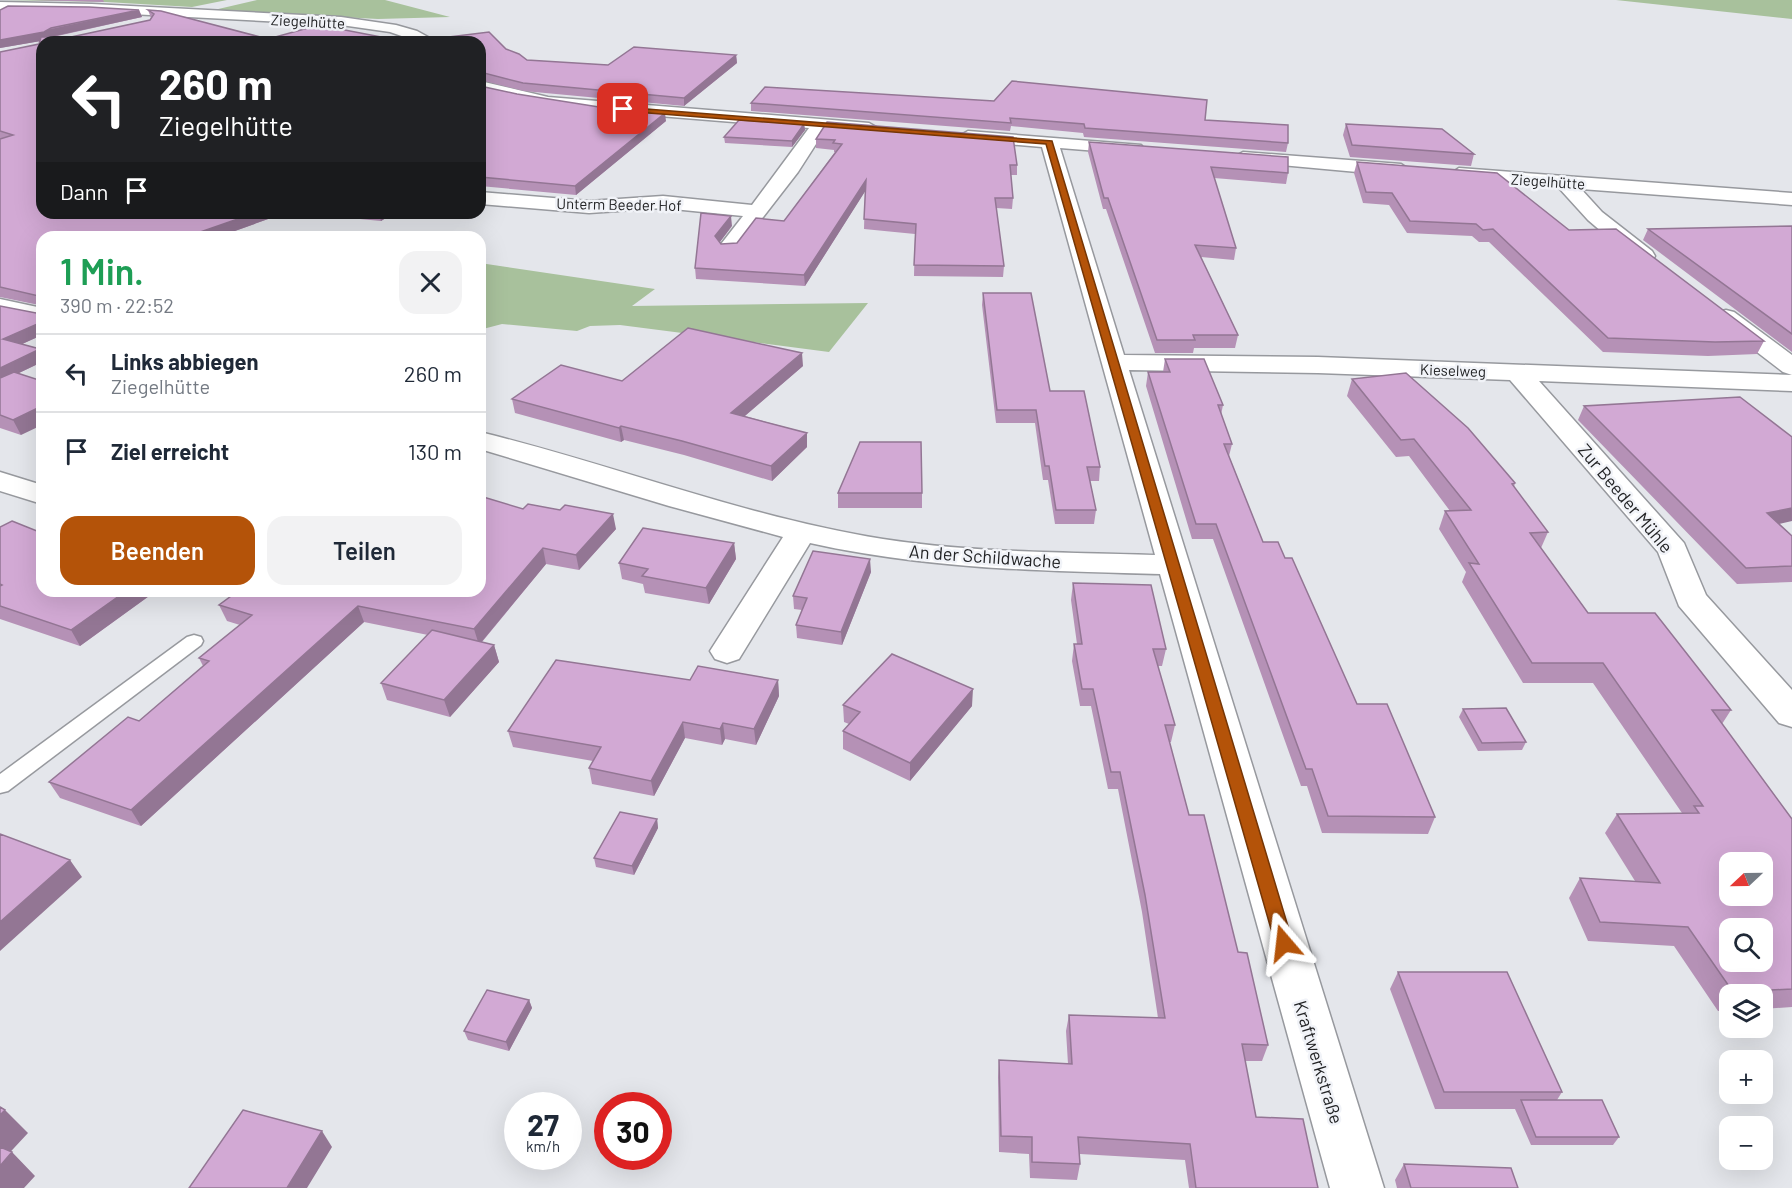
<!DOCTYPE html>
<html lang="de">
<head>
<meta charset="utf-8">
<style>
  :root { --surface:#fff; --page:#f2f2f3; --text:#1f2937; --muted:#747a83; --line:#e0e1e3; --accent:#b45309 }
  body { margin:0; font-family:Barlow,sans-serif; background:var(--page); color:var(--text); height:100vh; display:flex; flex-direction:column; font-size:22px; white-space:nowrap }
  * { box-sizing:border-box; margin:0 }
  p { font-size:20px; color:var(--muted) }
  .icon { flex:none; width:33px; height:33px; fill:none; stroke:currentColor; stroke-width:2; stroke-linecap:round; stroke-linejoin:round }
  .map { position:relative; flex:1; overflow:hidden }
  .details { position:absolute; left:36px; top:231px; width:450px; height:366px; display:flex; flex-direction:column; background:var(--surface); border-radius:18px; box-shadow:0 6px 24px #0002 }
  .details>* { flex:none }
  .hud { position:absolute; left:36px; top:36px; width:450px; height:183px; border-radius:18px; box-shadow:0 6px 24px #0002; background:#202124; color:#fff; overflow:hidden }
  .needle { width:39px; rotate:248deg }
  .controls { position:absolute; left:1719px; top:852px; display:grid; gap:12px }
  .controls a { display:grid; place-items:center; width:54px; height:54px; border-radius:12px; background:var(--surface); box-shadow:0 6px 24px #0002; font-size:30px }
  .speed { position:absolute; left:504px; top:1092px; display:flex; gap:12px; font-size:30px; font-weight:700; text-align:center }
  .speed>* { display:grid; place-content:center; width:78px; height:78px; border-radius:50%; background:var(--surface); box-shadow:0 6px 24px #0002; line-height:1 }
  .speed small { font-size:15px; font-weight:400 }
  .speed .limit { border:9px solid #d22; background:#fff; color:#111 }
  .pin { position:absolute; display:grid; place-items:center; width:51px; height:51px; color:#fff; margin:-26px; border-radius:12px; box-shadow:0 3px 9px #0006 }
  .me { position:absolute; width:66px; margin:-33px; rotate:343deg; stroke-linejoin:round; filter:drop-shadow(0 0 4px #0008) }
  .turn { display:flex; align-items:center; gap:21px; height:126px; padding:0 24px; font-size:27px }
  .turn .icon { width:78px; height:78px; stroke-width:2.5 }
  .turn b { display:block; font-size:42px; line-height:51px }
  .then { display:flex; align-items:center; height:57px; padding:0 24px; background:#0003; gap:12px; font-size:22px }
  .round { display:grid; place-items:center; flex:none; width:63px; height:63px; border-radius:18px; background:var(--page) }
  .headline { display:flex; align-items:center; justify-content:space-between; height:102px; padding:0 24px }
  h1 { font-size:36px; font-weight:600; line-height:45px; color:#1e9e55 }
  .button { display:flex; gap:12px; margin-top:auto; padding:12px 24px }
  .button a { flex:1; height:69px; border-radius:18px; background:var(--accent); color:#fff; font-size:24px; font-weight:600; line-height:69px; text-align:center }
  .button a+a { background:var(--page); color:var(--text) }
  ul { padding:0; list-style:none }
  li { display:flex; align-items:center; gap:18px; height:78px; padding:0 24px; border-top:2px solid var(--line) }
  li div { flex:1 }
  li b { display:block; font-size:22px }
  li em { font-style:normal }
  .map>svg:first-child { display:block }
  .green { fill:#a8c19c }
  .lines { fill:none; stroke-linecap:round; stroke-linejoin:round }
  .lane-casing { stroke:#97999e; stroke-width:3 }
  .street-casing { stroke:#97999e; stroke-width:3 }
  .lane { fill:#fff; fill-rule:evenodd }
  .street { fill:#fff; fill-rule:evenodd }
  .wall { fill:#b591b6 }
  .shaded-wall { fill:#937694 }
  .building { fill:#d2a9d4; stroke:#937694; stroke-width:1.5; fill-rule:evenodd }
  .route { fill:#b45309; stroke:#753606; stroke-width:1.5 }
  .labels { text-anchor:middle; dominant-baseline:central; stroke-width:5; stroke-linejoin:round; paint-order:stroke }
  .far-street-label { font-size:15px; fill:#222325; stroke:#f1f3f8 }
  .street-label { font-size:18px; fill:#222325; stroke:#f1f3f8 }
</style>
</head>
<body>
<div class="map">
<svg width="1792" height="1188" viewBox="0 0 1792 1188">
  <rect width="100%" height="100%" fill="#e4e6eb"/>
  <path class="green" d="M0 0H227L192 7 106 2Z
    M257 0H385L450 17 378 19 214 10Z
    M1616 0H1792V19Z
    M480 263 655 289 632 306 868 303 829 352 620 325 590 326 577 331 502 324 483 329 480 328Z"/>
  <g class="lines">
    <g class="lane-casing">
      <path id="lane" d="M194 635 201 637 203 641 201 645 8 791 0 793V774L187 637Z"/>
    </g>
    <g class="street-casing">
      <path id="street" d="M0 2 92 4 341 17 396 25 417 31 437 42H419L390 32 341 25 92 12 0 10Z
        M480 81 548 97 869 123 878 128 869 133 825 130 798 172 736 252H722L718 248 743 216 663 208 589 213 480 204V192L589 201 663 196 752 205 809 128 548 107 480 91Z
        M968 131 1141 145 1144 149 1135 154 1060 148 1124 355 1318 357 1792 375V391L1539 381 1684 543 1706 595 1792 690V727L1779 723 1679 606 1658 552 1510 380 1318 373 1129 370 1384 1188H1330L1160 574C1042 571 926 569 810 543L739 659 727 663 715 659 710 651 783 537 669 506 480 449V432C615 465 745 517 883 539 973 553 1064 552 1155 555L1042 147 962 140 959 136Z
        M1243 152 1401 164 1410 170 1401 176 1237 161 1234 157Z
        M1459 168 1792 193V205L1581 189 1602 212 1652 251 1655 256 1652 261H1636L1588 220 1558 187 1452 178 1450 174Z
        M0 299 42 308V322L0 313Z
        M1726 310 1734 312 1792 355V375L1783 372 1718 322 1714 317 1718 312Z
        M0 472 42 485V504L0 491Z"/>
    </g>
    <use href="#lane" class="lane"/>
    <use href="#street" class="street"/>
  </g>
  <path class="wall" d="M31 0H103L104 2Z
    M0 10H139L142 17 53 37H71L150 20 151 18 148 10 161 11 42 213H285L218 237H42V335L22 344 40 349 42 352V362L19 373 21 435 0 428V306L36 313 39 311V305L0 297V138H1H0V52L39 44 40 41 0 48Z
    M480 42 506 49 527 60 608 65 736 55 737 63 684 106 524 91 480 80Z
    M480 86 517 94 666 121 576 195 480 186Z
    M751 103 1205 120 1288 143 1286 152 1084 137 1083 133 1011 126 1010 131 751 111Z
    M827 122 1017 165V175H1011L1013 198 1012 209 996 208 1004 266 1003 277 914 276 915 234 864 229 865 191 805 286 696 279 695 268 732 226 720 242 721 244 737 243 784 221 835 152H834V150L816 148V139Z
    M804 124 805 130 792 147 725 143 724 137Z
    M1346 124 1474 154 1471 166 1350 157 1343 135Z
    M1089 142 1288 173 1286 184 1214 178 1236 248 1234 260 1201 257 1238 335 1235 348H1194L1193 353H1155L1106 209H1103L1088 152Z
    M1357 162 1569 230 1764 341 1757 354 1708 356 1603 352 1489 242H1479L1472 236 1407 233 1389 205 1363 203 1354 173Z
    M297 213H394L381 221Z
    M1792 226V352L1643 240 1648 229Z
    M983 293 1050 391 1100 467 1099 481H1090L1096 510 1094 524H1055L1048 480H1043L1035 423H996L982 305Z
    M1165 359 1223 405 1221 415 1232 444 1229 456 1263 542 1285 558 1357 704 1435 817 1428 834 1322 833 1307 786H1301L1213 539H1192L1146 386 1148 372H1163Z
    M803 366 745 416 807 433V447L772 481 684 455 624 440 621 442 515 413 512 399 622 381Z
    M1352 379 1515 483 1514 487 1548 532 1541 548 1588 613 1731 710 1722 724 1792 819V1007L1762 1009V994H1730V1011H1718L1674 946 1588 941 1569 898 1580 878 1635 881 1605 833 1617 814 1682 813 1593 683H1523L1462 582 1466 572 1439 529 1445 511H1450L1409 456 1396 457 1347 396Z
    M1584 406 1779 524 1792 536V582L1737 584 1578 420Z
    M838 493H922V508H838Z
    M523 509 616 529 579 570 546 564 482 642 494 645 499 662 450 717 387 700 381 683 428 635 364 622 141 826 60 798 49 782 139 721 203 666 199 658 240 625 227 621 219 605Z
    M0 527 156 591 80 646 0 619Z
    M734 543 736 559 709 604 645 593 643 584 622 579 619 563Z
    M871 572 842 645 797 638 796 625 802 610 794 609 793 596Z
    M1073 583 1166 649 1162 666H1158L1175 725 1171 742H1169L1189 815 1238 952 1268 1045 1262 1061H1245L1256 1117 1318 1188H1189L1185 1160 1080 1154V1164L1077 1180 1030 1178 1029 1154 999 1152 998 1077 999 1060 1068 1064 1066 1031 1069 1015 1158 1018 1142 912 1118 789H1108L1091 706H1080L1072 661 1074 644H1077L1071 600Z
    M690 680H778L779 696 756 745 725 739 722 745 685 738 654 796 592 784 589 768 593 761 513 747 508 731Z
    M843 705 972 706 910 781 843 749V731L849 724 844 722Z
    M1463 709 1526 742 1522 750 1478 751 1459 717Z
    M657 819 658 828 634 875 596 867 594 858Z
    M1398 972 1562 1092 1557 1100 1619 1137 1613 1145H1531L1515 1109H1435L1390 989Z
    M529 1000 532 1008 509 1051 468 1040 464 1031Z
    M1404 1164 1518 1188H1397L1395 1180Z"/>
  <path class="shaded-wall" d="M139 10 142 17 55 36 47 40 0 48V40Z
    M736 55 737 63 684 106V98Z
    M665 113 666 121 576 195 575 186Z
    M804 124 805 130 792 147V141Z
    M866 180V190L805 286 804 275Z
    M255 213H285L218 237H186Z
    M379 213H394L381 221Z
    M731 216 732 226 716 247 715 236Z
    M42 322V335L9 350 3 339Z
    M40 349 42 352V362L0 382V368Z
    M802 353 803 366 733 426 731 413Z
    M42 406V425L21 435 13 420Z
    M621 426 624 440 621 442 619 428Z
    M807 433V447L772 481 771 466Z
    M1792 508V521L1758 529 1767 513Z
    M613 514 616 529 579 570 576 555Z
    M734 543 736 559 709 604 706 588Z
    M543 548 546 564 479 645 474 629Z
    M870 559 871 572 842 645 841 632Z
    M126 591H156L80 646 71 630Z
    M358 606 364 622 141 826 131 810Z
    M494 645 499 662 450 717 444 700Z
    M778 680 779 696 756 745 754 729Z
    M973 689 972 706 910 781V763Z
    M683 722 685 738 654 796 651 781Z
    M723 723 725 739 722 745 720 729Z
    M657 819 658 828 634 875 632 866Z
    M70 860 82 877 0 951V922Z
    M529 1000 532 1008 509 1051 506 1042Z
    M5 1110 28 1133 1 1162 0 1161V1115Z
    M322 1131 332 1147 307 1188H287Z
    M12 1152 35 1176 24 1188H0V1166Z"/>
  <path class="building" d="M8 6 89 7 139 10 51 28 44 32 0 40V10Z
    M148 10 161 11 268 39 319 25 407 42H42V213H255L186 237H42V322L3 339 40 349 0 368V306L36 313 39 311V296L0 287V139L13 135 0 131V52L39 44 41 37H71L150 20 154 14Z
    M489 32 506 49 519 54 527 60 608 65 634 47 736 55 684 98 523 83 480 72V42H408Z
    M1012 81 1207 100 1205 120 1288 125V143L1085 128 1084 124 1010 118 1011 123 751 103 765 87 994 101Z
    M480 86 517 94 599 107 665 113 575 186 480 177Z
    M739 120 804 124 792 141 724 137Z
    M827 122 1013 137 1017 165H1010L1013 198H995L1004 266 914 265 916 224 864 219 866 180 804 275 695 268 701 213 731 216 715 236 721 244 737 243 756 218 784 221 842 144 833 143 835 140 816 139Z
    M1346 124 1442 129 1474 154 1352 145Z
    M1089 142 1288 157V173L1211 167 1236 248 1195 245 1238 335H1193L1195 340H1157L1108 198H1104Z
    M1357 162 1497 173 1569 230 1616 229 1764 341 1715 342 1608 338 1493 229 1483 230 1476 224 1410 221 1392 193 1366 192Z
    M1792 226V334L1648 229Z
    M983 293H1031L1050 391H1084L1100 467H1087L1096 510H1056L1049 466H1045L1036 410H997Z
    M688 328 802 353 731 413 807 433 771 466 682 441 621 426 619 428 512 399 561 365 622 381Z
    M1165 359H1204L1223 405H1218L1232 444H1224L1263 542H1278L1285 558H1292L1357 704H1387L1435 817 1328 816 1312 769H1306L1216 524H1196L1148 372H1170Z
    M14 372 42 381V406L13 420 0 415V378Z
    M1406 373 1468 428 1515 483 1512 484 1548 532 1530 533 1588 613H1655L1731 710H1712L1792 819V989L1733 992 1688 927 1600 922 1580 878 1660 883 1617 814 1699 813 1694 806H1703L1603 663H1532L1469 563 1479 564 1445 511 1471 510 1414 439 1401 440 1352 379ZM1730 862H1762V896H1730ZM1730 928H1762V962H1730Z
    M1740 397 1792 437V508L1767 513 1792 536V566L1746 568 1584 406Z
    M860 442H921L922 493H838Z
    M480 496 523 509 528 504 560 510 565 505 613 514 576 555 543 548 474 629 358 606 131 810 49 782 128 717 139 721 209 661 199 658 252 615 219 605 238 591H480Z
    M12 521 42 533V591H126L71 630 0 606V586L2 585 0 584V527Z
    M643 528 734 543 706 588 642 576 648 569 619 563Z
    M813 551 870 559 841 632 796 625 807 598 793 596Z
    M1073 583 1151 585 1166 649H1153L1175 725H1165L1189 815H1204L1238 952 1247 953 1268 1045 1242 1044 1256 1117 1303 1119 1318 1188H1196L1190 1144 1078 1137 1080 1164 1032 1162V1137L1001 1136 999 1060 1072 1064 1069 1015 1165 1018 1145 895 1120 772H1111L1093 689H1082L1074 644H1082Z
    M432 630 494 645 444 700 381 683Z
    M892 654 973 689 910 763 843 731 860 712 843 705Z
    M556 660 690 680 698 666 778 680 754 729 723 723 720 729 683 722 651 781 589 768 601 747 508 731Z
    M1506 708 1526 742 1482 743 1463 709Z
    M620 812 657 819 632 866 594 858Z
    M0 834 70 860 0 922Z
    M1398 972H1507L1562 1092H1444Z
    M487 990 529 1000 506 1042 464 1031Z
    M1521 1100H1602L1619 1137H1536Z
    M0 1107 5 1110 0 1115Z
    M243 1110 322 1131 287 1188H189Z
    M0 1147 12 1152 0 1166Z
    M1404 1164 1511 1168 1518 1188H1411Z"/>
  <path class="route" d="M621 107 1052 141 1293 943 1291 949 1284 951 1278 949 1275 943 1046 144 623 111Z"/>
  <g class="labels">
    <g class="far-street-label">
      <text transform="translate(308 21) rotate(3)">Ziegelhütte</text>
      <text transform="translate(1548 181) rotate(4)">Ziegelhütte</text>
      <text transform="translate(619 204) rotate(1)">Unterm Beeder Hof</text>
      <text transform="translate(1453 370) rotate(2)">Kieselweg</text>
    </g>
    <g class="street-label">
      <text transform="translate(1626 498) rotate(50)">Zur Beeder Mühle</text>
      <text transform="translate(985 556) rotate(4)">An der Schildwache</text>
      <text transform="translate(1319 1062) rotate(73)">Kraftwerkstraße</text>
    </g>
  </g>
</svg>
<div class="controls">
<a><svg class="needle" viewBox="-14 -14 28 28"><path d="M0-13l5 13h-10z" fill="#e53935"/><path d="M0 13l5-13h-10z" fill="#747a83"/></svg></a>
<a><svg class="icon" aria-label="search" viewBox="0 0 24 24"><circle cx="10" cy="10" r="6"/><path d="M15 15l6 6"/></svg></a>
<a><svg class="icon" aria-label="layers" viewBox="0 0 24 24"><path d="M12 4l9 5-9 5-9-5zM3 14l9 5 9-5"/></svg></a>
<a>+</a>
<a>−</a>
</div>
<div class="speed"><div>27<small>km/h</small></div><div class="limit">30</div></div>
<div class="pin" style="left:623px;top:109px;background:#d93025"><svg class="icon" aria-label="arrive" viewBox="0 0 24 24"><path d="M6 21V4h12l-3 4 3 4H6"/></svg></div>
<svg class="me" style="left:1284px;top:943px" viewBox="-20 -20 40 40"><path d="M0-17L14 15 0 8-14 15z" fill="#b45309" stroke="#fff" stroke-width="4"/></svg>
<div class="hud">
<div class="turn"><svg class="icon" aria-label="left" viewBox="0 0 24 24"><path d="M17 20v-9H6M10 6l-5 5 5 5"/></svg><div><b>260 m</b>Ziegelhütte</div></div>
<div class="then">Dann<svg class="icon" aria-label="arrive" viewBox="0 0 24 24"><path d="M6 21V4h12l-3 4 3 4H6"/></svg></div>
</div>
<section class="details">
<div class="headline"><div><h1>1 Min.</h1><p>390 m · 22:52</p></div><a class="round"><svg class="icon" aria-label="close" viewBox="0 0 24 24"><path d="M6 6l12 12M18 6L6 18"/></svg></a></div>
<ul>
<li><svg class="icon" aria-label="left" viewBox="0 0 24 24"><path d="M17 20v-9H6M10 6l-5 5 5 5"/></svg><div><b>Links abbiegen</b><p>Ziegelhütte</p></div><em>260 m</em></li>
<li><svg class="icon" aria-label="arrive" viewBox="0 0 24 24"><path d="M6 21V4h12l-3 4 3 4H6"/></svg><div><b>Ziel erreicht</b></div><em>130 m</em></li>
</ul>
<div class="button"><a>Beenden</a><a>Teilen</a></div>
</section>
</div>
</body>
</html>
